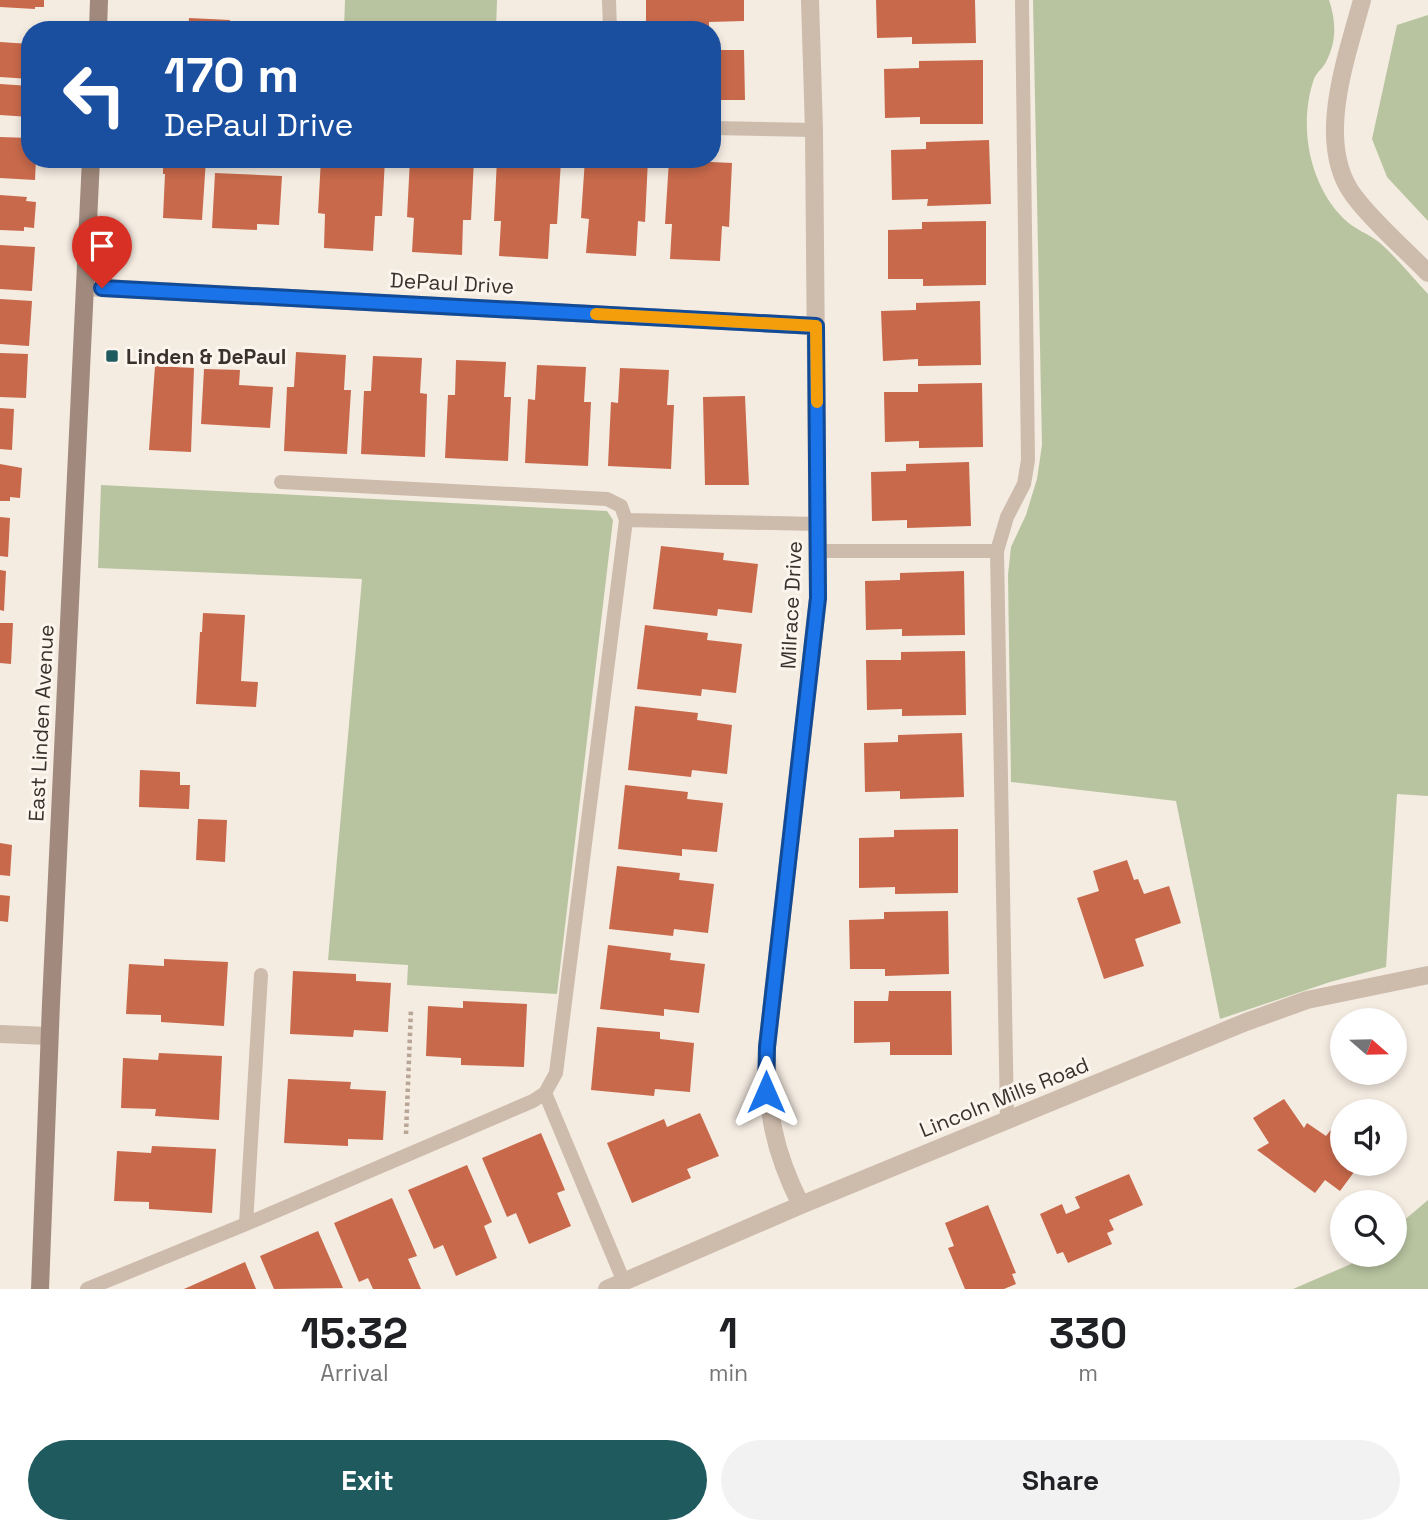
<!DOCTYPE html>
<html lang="en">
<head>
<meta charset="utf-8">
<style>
  :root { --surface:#fff; --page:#f2f2f2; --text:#202124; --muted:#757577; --accent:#1f5a5e }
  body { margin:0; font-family:"Space Grotesk",sans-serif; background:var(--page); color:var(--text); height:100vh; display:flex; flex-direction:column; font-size:26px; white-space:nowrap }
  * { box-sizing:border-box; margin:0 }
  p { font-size:23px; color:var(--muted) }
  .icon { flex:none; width:38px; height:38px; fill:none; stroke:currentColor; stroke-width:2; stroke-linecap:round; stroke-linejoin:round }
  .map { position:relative; height:1289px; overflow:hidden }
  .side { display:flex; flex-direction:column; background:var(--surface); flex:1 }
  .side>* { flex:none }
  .top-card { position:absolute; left:21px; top:21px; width:700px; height:147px; border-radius:28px; box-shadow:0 4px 10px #0003; background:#1a4fa0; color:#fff; overflow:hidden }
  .needle { width:46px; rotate:110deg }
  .buttons { position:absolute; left:1330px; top:1008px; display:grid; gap:14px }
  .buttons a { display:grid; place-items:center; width:77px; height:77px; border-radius:50%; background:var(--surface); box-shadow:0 4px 10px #0003; font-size:35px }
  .pin { position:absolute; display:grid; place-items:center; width:60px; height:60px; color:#fff; margin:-72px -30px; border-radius:50% 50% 50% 0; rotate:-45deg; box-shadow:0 0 7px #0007 }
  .pin .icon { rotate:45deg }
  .me { position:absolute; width:77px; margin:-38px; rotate:0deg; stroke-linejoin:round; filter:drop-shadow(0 0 5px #0008) }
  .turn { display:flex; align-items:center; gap:24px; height:147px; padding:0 28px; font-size:32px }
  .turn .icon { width:91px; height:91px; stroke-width:2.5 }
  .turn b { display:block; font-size:49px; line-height:60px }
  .eta { display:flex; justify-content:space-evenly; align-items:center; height:119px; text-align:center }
  .eta b { font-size:42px; font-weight:700; line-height:49px }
  .action { display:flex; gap:14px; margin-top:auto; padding:14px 28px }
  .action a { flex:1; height:80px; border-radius:42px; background:var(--accent); color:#fff; font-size:28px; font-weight:700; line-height:80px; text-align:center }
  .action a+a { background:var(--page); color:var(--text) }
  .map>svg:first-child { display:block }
  .green { fill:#b8c4a0 }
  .building { fill:#c8694b }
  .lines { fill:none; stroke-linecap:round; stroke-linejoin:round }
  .path { stroke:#b9a596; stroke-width:4.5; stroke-dasharray:3.5 3.5; stroke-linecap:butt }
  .lane { stroke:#cdbbac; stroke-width:14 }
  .street { stroke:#cdbbac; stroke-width:18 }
  .secondary { stroke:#a18a7d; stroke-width:18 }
  .route-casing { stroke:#114b97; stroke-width:18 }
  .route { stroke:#1a73e8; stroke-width:12 }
  .slow { stroke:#f59e0b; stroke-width:12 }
  .poi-dot { fill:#1f5a5e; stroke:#fbf5ee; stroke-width:2.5 }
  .labels { text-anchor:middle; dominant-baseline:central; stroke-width:6; stroke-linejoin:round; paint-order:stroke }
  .street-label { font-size:21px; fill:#3b302b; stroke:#fbf5ee }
  .poi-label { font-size:21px; font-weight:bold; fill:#3b302b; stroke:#fbf5ee; text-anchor:start }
</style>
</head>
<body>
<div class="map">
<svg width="1428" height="1289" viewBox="0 0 1428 1289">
  <rect width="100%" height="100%" fill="#f4ebe1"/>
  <path class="green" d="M345 0H497L496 30H344Z
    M1033 0H1329C1336 21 1337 41 1326 62 1323 68 1316 73 1314 79 1298 125 1309 185 1344 219 1354 229 1369 234 1380 243 1397 258 1412 277 1428 294V796L1397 794 1386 967 1330 982 1220 1019 1176 801 1011 782 1008 575 1011 547 1026 515 1037 479 1042 445Z
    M1428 15V221L1387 177 1372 139 1397 25Z
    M101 485 607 511 613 520 557 994 407 985 408 965 328 960 362 579 98 568Z
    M1428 1200V1289H1293L1351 1264 1362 1255H1395V1228Z"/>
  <path class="building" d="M0 0H44V7H35V9L0 7Z
    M646 0H744V21L709 22V29L646 30Z
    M876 0H975L976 43 912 44V37L877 38Z
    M189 18 230 20V30H188Z
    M0 42 30 44V79L0 77Z
    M712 50H744L745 100H712Z
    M983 60V124H920V117L885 118 884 69 919 68V61Z
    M0 84 30 86V117L0 115Z
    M0 137 30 138V159H36L35 180 0 178Z
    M989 140 991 204 927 206 928 199 892 200 891 150 926 149V142Z
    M163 159H206L202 220 163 218 165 174H163Z
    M321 159H385L382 216H375L373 251 324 248 325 214 318 213Z
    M410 159H474L471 220H463L462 255 412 252 414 218 407 217Z
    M497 159 561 161 557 224H550L548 259 499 256 501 221H494Z
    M585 159H648L645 222 638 221 636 256 586 253 589 219 581 218Z
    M669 160 732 163 729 227 722 226 720 261 670 259 672 224H665Z
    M215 173 282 176 279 225 257 224V230L212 228Z
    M0 195 27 197 26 201 36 202 34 228 24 227V231L0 230Z
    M986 221V285L923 286V279H888V230L922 229V222Z
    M0 245 35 247 32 291 0 289Z
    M0 299 32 301 29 346 0 344Z
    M980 301 981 365 918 366V359L883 361 881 311 916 310V303Z
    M296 352 346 355 344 390H351L347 454 284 451 287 387H294Z
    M0 353 28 354 26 398 0 397Z
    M373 356 422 358 420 393 427 394 425 457 361 454 364 391H371Z
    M456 360 506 362 504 397H511L508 461 445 458 448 395H455Z
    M537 365 586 367 584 402H591L588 466 525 463 528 399 535 400Z
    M155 366 194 368 191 452 149 450Z
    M620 368 669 370 667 405H674L671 469 608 466 611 402 618 403Z
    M204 369 240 370 239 385 273 387 270 428 201 424Z
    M982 383 983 447 919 448V441L885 442 884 392H918V384Z
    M745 396 749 485H705L703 397Z
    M0 408 14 409 12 450 0 449Z
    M969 462 971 526 907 528V520L872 521 871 472 906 471V464Z
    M0 464 22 468 20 498 10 497V501H0Z
    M0 517 10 518 8 557 0 556Z
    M661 546 724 553 723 560 758 564 752 613 718 609 717 616 653 609Z
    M0 570 6 571 4 611 0 610Z
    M964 571 965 635 902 636V629L866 630 865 581 900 580V573Z
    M203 613 245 615 241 681 258 682 256 707 196 704 200 632H202Z
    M0 623H13L11 664 0 663Z
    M645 625 708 633 707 640 742 644 736 693 702 689 701 696 637 689Z
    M965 651 966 715 902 716V709L867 710 866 660H901V652Z
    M635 706 698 713 697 720 732 725 727 774 692 770 691 777 628 770Z
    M962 733 964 797 900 799V791L865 792 864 743 898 742V735Z
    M140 770 180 772V785H190L189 809 139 807Z
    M625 785 688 792 687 799 723 803 717 852 682 849V856L618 849Z
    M198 819 227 820 225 862 196 860Z
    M958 829V893L895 894V887L859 888V838L894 837V830Z
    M0 843 12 845 10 876 0 875Z
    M1127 860 1134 880 1138 879 1144 894 1169 886 1181 923 1135 939 1144 966 1104 979 1077 898 1099 891 1093 871Z
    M617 866 680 873 679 880 714 884 708 933 674 929 673 936 609 929Z
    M0 895 10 896 8 922 0 921Z
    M948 911 949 974 885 976V969H850L849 920 884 919V912Z
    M608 945 671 953 670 960 705 964 699 1013 664 1009V1016L600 1009Z
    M164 959 228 962 224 1026 161 1022V1015L126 1014 129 964 164 966Z
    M293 971 356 974V981L391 983 388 1032 354 1030 353 1037 290 1034Z
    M889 991H951L952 1055H890V1042L854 1043V1001H888Z
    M463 1001 527 1004 524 1067 461 1065V1058L426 1056 428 1006 463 1008Z
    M597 1027 660 1032V1039L694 1043 690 1092 655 1089 654 1096 591 1090Z
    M159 1053 222 1056 219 1120 155 1116 156 1109 121 1108 123 1058 158 1060Z
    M288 1079 351 1082 350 1089 386 1091 383 1140 348 1139V1146L284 1143Z
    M1284 1099 1304 1128 1307 1123 1326 1136 1337 1122 1342 1126V1164H1351L1357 1168 1340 1191 1325 1180 1315 1193 1257 1150 1269 1143 1253 1118Z
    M700 1113 719 1156 687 1169 691 1178 632 1203 607 1143 664 1119 667 1127Z
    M541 1133 565 1190 557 1193 571 1226 529 1244 516 1213 507 1217 482 1158Z
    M152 1146 216 1149 212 1213 149 1209V1202L114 1201 117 1151 151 1153Z
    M467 1165 492 1222 484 1226 497 1258 456 1276 443 1245 434 1249 408 1190Z
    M1129 1174 1143 1205 1109 1220 1114 1230 1107 1233 1112 1244 1068 1263 1063 1252 1057 1254 1040 1214 1062 1204 1066 1214 1080 1208 1075 1197Z
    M392 1198 417 1256 408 1259 421 1289H373L368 1278 359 1282 334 1223Z
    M988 1205 1016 1273 1012 1274 1016 1284 1004 1289H965L948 1248 954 1246 945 1223Z
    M318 1231 343 1288 274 1289 260 1256Z
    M245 1262 256 1289H184Z"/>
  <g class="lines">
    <path class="path" d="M406 1134 411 1009"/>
    <path class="lane" d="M609 0 610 30
      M712 128 814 130
      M626 520 818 524
      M818 551H997
      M545 1093 624 1282
      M1007 1120 997 551 1007 517 1024 484 1028 460 1022 0
      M246 1224 261 975
      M87 1289 246 1224 533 1101 545 1093 556 1073 626 520 621 506 607 499 281 482"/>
    <path class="street" d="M1362 0C1347 57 1314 143 1354 196 1375 224 1404 248 1428 273
      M85 287 816 326
      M0 1034 49 1036
      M801 1205C773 1150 766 1108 767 1047L818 598 814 130 810 0
      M607 1289 801 1205 1246 1022 1307 1000 1428 975"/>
    <path class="secondary" d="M98 30 99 0
      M40 1289 51 1003 91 159"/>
  </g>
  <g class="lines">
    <g class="route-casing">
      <path id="route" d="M102 288 816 326 818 598 767 1047 766 1092"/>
    </g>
    <use href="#route" class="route"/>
    <path class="slow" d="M596 314 816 326 817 402"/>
  </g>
  <rect class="poi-dot" x="105" y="349" width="14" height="14" rx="3.5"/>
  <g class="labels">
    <g class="street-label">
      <text transform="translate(452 283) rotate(3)">DePaul Drive</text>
      <text transform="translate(791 605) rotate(-87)">Milrace Drive</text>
      <text transform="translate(41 723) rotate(-87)">East Linden Avenue</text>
      <text transform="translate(1004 1097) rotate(-22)">Lincoln Mills Road</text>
    </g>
    <g class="poi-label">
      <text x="126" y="356">Linden &amp; DePaul</text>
    </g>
  </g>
</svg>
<div class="buttons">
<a><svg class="needle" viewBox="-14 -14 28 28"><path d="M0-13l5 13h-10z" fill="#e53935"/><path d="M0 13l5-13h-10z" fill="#757577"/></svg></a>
<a><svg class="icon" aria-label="sound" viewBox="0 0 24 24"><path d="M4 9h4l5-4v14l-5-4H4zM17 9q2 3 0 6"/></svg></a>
<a><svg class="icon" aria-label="search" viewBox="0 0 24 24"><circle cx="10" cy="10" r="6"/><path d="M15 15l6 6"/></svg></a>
</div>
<div class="pin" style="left:102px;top:288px;background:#d93025"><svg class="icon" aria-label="arrive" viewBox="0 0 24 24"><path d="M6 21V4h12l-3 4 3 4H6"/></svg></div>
<svg class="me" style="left:766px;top:1092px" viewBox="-20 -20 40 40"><path d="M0-17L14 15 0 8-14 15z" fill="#1a73e8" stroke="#fff" stroke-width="4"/></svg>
<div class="top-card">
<div class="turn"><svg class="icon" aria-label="left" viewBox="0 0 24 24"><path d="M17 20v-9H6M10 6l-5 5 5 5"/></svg><div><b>170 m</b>DePaul Drive</div></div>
</div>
</div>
<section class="side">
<div class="eta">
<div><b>15:32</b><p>Arrival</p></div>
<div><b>1</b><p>min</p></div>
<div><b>330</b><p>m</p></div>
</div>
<div class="action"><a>Exit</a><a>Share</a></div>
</section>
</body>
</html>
